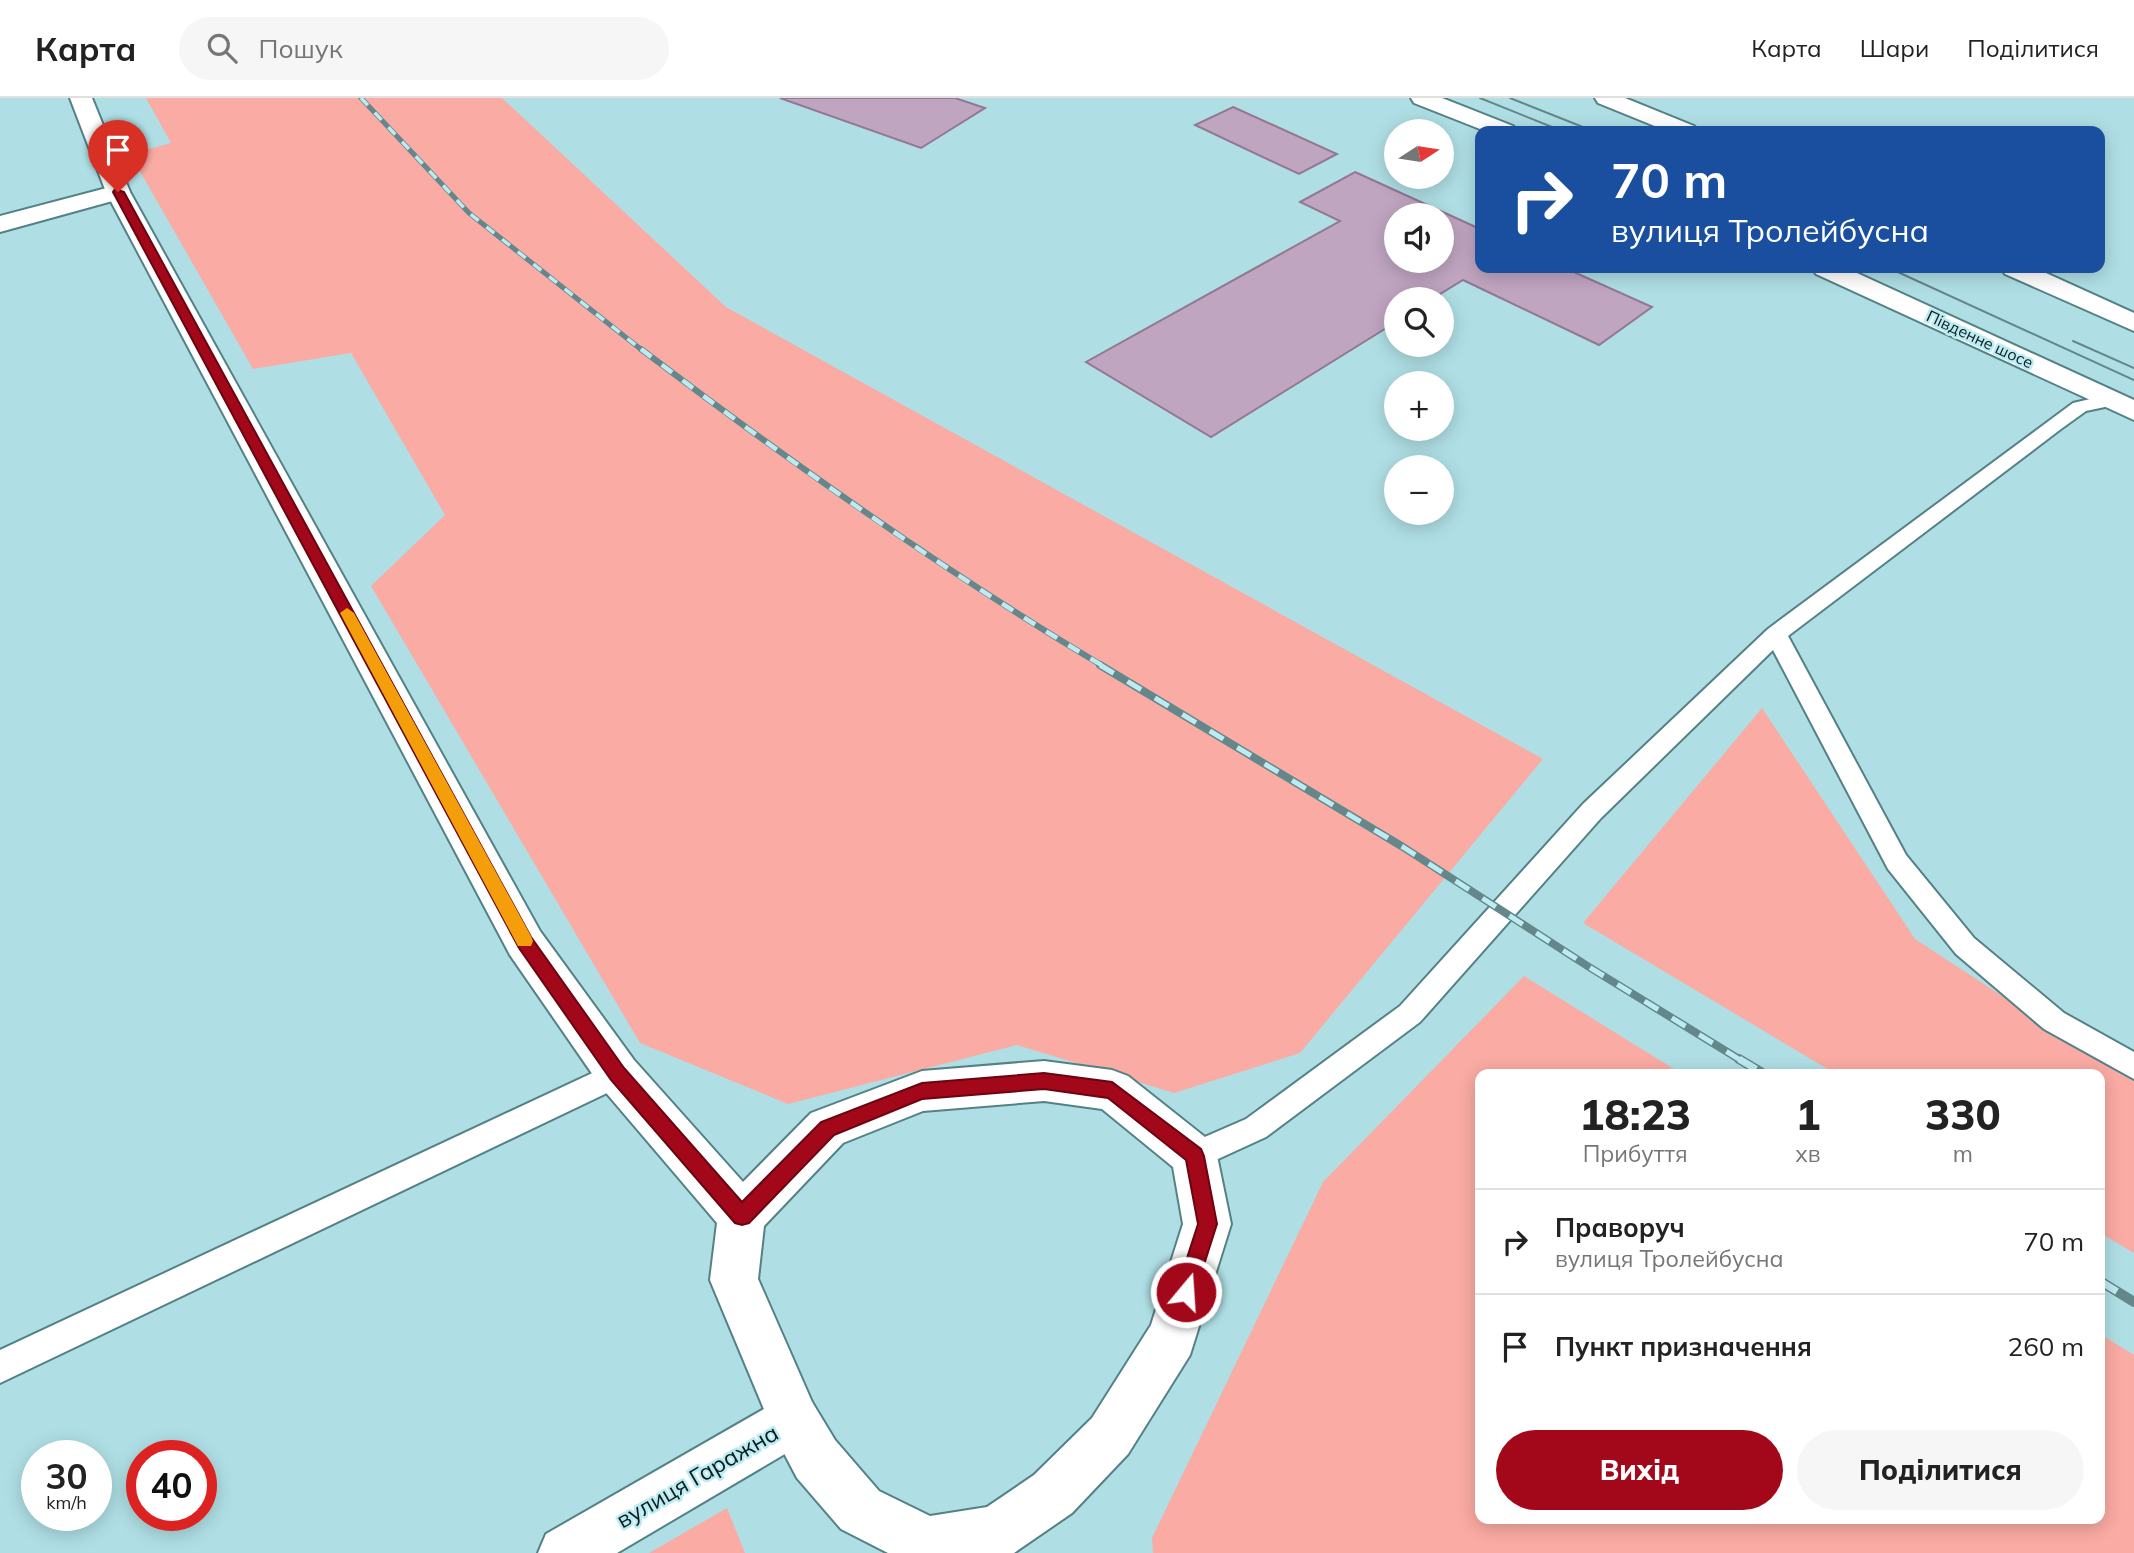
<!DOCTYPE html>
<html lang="uk">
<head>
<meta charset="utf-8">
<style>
  :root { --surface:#fff; --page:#f6f6f6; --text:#222; --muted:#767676; --line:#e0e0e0; --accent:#a3081a }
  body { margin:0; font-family:Mulish,sans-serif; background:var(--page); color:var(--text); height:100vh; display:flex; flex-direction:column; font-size:26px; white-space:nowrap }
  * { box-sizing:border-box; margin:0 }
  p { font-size:23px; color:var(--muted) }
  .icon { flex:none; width:38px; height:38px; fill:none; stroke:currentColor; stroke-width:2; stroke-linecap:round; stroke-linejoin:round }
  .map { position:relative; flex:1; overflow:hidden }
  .sheet { position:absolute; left:1475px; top:971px; width:630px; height:455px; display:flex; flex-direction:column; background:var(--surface); border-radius:14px; box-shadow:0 4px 18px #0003 }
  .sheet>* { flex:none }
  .top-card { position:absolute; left:1475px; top:28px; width:630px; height:147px; border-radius:14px; box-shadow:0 4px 18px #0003; background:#1a4fa0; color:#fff; overflow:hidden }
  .needle { width:46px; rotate:78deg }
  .controls { position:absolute; left:1384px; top:21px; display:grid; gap:14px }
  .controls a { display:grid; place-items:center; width:70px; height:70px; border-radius:50%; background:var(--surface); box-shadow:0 4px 18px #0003; font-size:35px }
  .speed { position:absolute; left:21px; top:1342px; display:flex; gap:14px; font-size:35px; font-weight:700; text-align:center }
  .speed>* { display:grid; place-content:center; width:91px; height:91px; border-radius:50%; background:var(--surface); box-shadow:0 4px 18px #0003; line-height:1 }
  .speed small { font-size:18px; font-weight:400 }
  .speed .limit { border:10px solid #d22; background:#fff; color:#111 }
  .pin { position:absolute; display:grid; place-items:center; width:60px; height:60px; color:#fff; margin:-72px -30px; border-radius:50% 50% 50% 0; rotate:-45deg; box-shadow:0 0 7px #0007 }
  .pin .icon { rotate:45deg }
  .me { position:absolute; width:77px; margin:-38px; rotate:18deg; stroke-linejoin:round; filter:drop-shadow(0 0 5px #0008) }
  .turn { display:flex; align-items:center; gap:24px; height:147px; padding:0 21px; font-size:32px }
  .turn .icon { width:91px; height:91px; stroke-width:2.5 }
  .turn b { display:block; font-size:49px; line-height:60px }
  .eta { display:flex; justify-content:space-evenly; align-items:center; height:119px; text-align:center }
  .eta b { font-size:42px; font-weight:800; line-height:49px }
  .button { display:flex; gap:14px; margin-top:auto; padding:14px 21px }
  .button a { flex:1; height:80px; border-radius:42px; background:var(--accent); color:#fff; font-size:28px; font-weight:800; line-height:80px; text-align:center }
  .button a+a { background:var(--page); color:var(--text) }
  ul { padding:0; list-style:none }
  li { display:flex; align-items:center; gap:21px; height:105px; padding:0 21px; border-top:2px solid var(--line) }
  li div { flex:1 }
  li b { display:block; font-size:26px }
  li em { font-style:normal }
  header { display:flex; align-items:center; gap:42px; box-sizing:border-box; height:98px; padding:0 35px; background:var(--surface); border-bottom:2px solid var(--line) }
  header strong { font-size:33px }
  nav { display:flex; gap:38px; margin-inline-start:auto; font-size:24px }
  .search { width:490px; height:63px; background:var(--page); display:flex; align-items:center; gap:18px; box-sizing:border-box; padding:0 24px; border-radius:38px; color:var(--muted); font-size:26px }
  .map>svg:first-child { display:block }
  .green { fill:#faaba3 }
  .building { fill:#c0a5c1; stroke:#927893; stroke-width:2; fill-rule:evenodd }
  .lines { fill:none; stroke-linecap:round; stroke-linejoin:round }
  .service-casing { stroke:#538186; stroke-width:4 }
  .minor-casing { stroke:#538186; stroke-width:4 }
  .tertiary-casing { stroke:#538186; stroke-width:4 }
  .service { fill:#fff; fill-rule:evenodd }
  .minor { fill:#fff; fill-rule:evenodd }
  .tertiary { fill:#fff; fill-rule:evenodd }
  .tram { stroke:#64878b; stroke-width:2 }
  .rail-far3-casing { stroke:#64878b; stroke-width:5 }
  .rail-far2-casing { stroke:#64878b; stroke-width:6 }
  .rail-far1-casing { stroke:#64878b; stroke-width:8 }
  .rail-casing { stroke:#64878b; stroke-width:10 }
  .rail-far3 { stroke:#bcecf2; stroke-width:3.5; stroke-dasharray:10; stroke-linecap:butt }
  .rail-far2 { stroke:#bcecf2; stroke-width:4.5; stroke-dasharray:13; stroke-linecap:butt }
  .rail-far1 { stroke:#bcecf2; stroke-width:5; stroke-dasharray:16; stroke-linecap:butt }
  .rail { stroke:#bcecf2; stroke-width:7; stroke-dasharray:20; stroke-linecap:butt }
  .route { fill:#a3081a; stroke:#6a0511; stroke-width:2 }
  .slow { fill:#f59e0b }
  .labels { text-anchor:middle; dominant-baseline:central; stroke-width:5; stroke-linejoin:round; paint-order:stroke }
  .far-street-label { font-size:16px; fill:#091c1e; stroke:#bcecf2 }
  .near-street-label { font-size:23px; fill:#091c1e; stroke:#bcecf2 }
</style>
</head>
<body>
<header>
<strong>Карта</strong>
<div class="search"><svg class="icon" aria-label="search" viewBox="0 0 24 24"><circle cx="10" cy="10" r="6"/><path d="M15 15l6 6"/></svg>Пошук</div>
<nav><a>Карта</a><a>Шари</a><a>Поділитися</a></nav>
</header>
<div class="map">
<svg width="2134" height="1455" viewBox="0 0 2134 1455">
  <rect width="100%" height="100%" fill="#afdfe5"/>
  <path class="green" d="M146 0H502L726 209 1543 661 1300 955 1174 995 1017 947 788 1006 640 945 371 488 445 417 351 255 253 271 130 56 171 45Z
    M1762 610 1915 841 2134 984V1155L2100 1135V976H1836L1583 825Z
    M1524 878 1682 976H1480V1421H2100V1236L2134 1257V1455H1153L1152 1440 1323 1084Z
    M727 1410 745 1455H649Z"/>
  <path class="building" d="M780 0H955L985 10 921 50Z
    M1233 9 1337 56 1299 76 1195 27Z
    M1355 74 1480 131V170H1565L1652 209 1599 247 1463 182 1432 201H1396V224L1211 339 1086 264 1340 123 1300 104ZM1396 117H1442V163H1396Z"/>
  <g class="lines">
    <g class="service-casing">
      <path id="service" d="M2112 296 2119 298 2121 302 2119 306 2086 313 2061 331 1788 538 1906 757 1974 840 2064 915 2134 954V981L2044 931 1956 856 1888 771 1773 552 1601 720 1420 924 1266 1039 1194 1072 1184 1068 1179 1058 1184 1048 1246 1021 1400 908 1583 706 1768 531 2073 305Z
        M618 963 628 967 632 976 628 985 0 1285V1252Z"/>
    </g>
    <g class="minor-casing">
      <path id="minor" d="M118 87 127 89 130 94 127 99 0 134V118Z
        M794 1296 812 1304 820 1322 812 1340 617 1455H538L546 1436 776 1304Z"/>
    </g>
    <g class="tertiary-casing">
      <path id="tertiary" d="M70 0H92L130 94 540 833 634 962 743 1084 811 1015 922 973 1044 963 1112 972 1128 978 1210 1043 1217 1058 1231 1126 1190 1257 1128 1356 1072 1415 1014 1455H888L841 1431 797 1380 776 1340 710 1182 717 1125 602 990 510 857 106 94ZM1044 1003 1102 1011 1173 1069 1183 1126 1151 1227 1092 1320 1034 1377 987 1409 930 1418 879 1393 835 1342 812 1304 758 1181 764 1128 843 1045 923 1013Z
        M1411 0H1442L1513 28 1517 33H1485L1414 5Z
        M1595 0H1625L1694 28 1698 33H1667L1598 5Z
        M1812 170H1846L2134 302V322L1816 176Z
        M2001 170H2035L2134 215V233L2005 176Z"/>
    </g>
    <use href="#service" class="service"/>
    <use href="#minor" class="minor"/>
    <use href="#tertiary" class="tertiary"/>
    <path class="tram" d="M1480 0 1562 33
      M1510 0 1593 33
      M1889 170 2134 282
      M2073 243 2134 270"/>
    <g class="rail-far3-casing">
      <path id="rail-far3" d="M361 0 469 115 643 253"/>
    </g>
    <g class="rail-far2-casing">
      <path id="rail-far2" d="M641 251C790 364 942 472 1103 568"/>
    </g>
    <g class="rail-far1-casing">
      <path id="rail-far1" d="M1100 567 1403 749 1589 869 1742 963"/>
    </g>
    <g class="rail-casing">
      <path id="rail" d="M1739 961 1764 976
        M2100 1183 2134 1204"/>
    </g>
    <use href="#rail-far3" class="rail-far3"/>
    <use href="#rail-far2" class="rail-far2"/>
    <use href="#rail-far1" class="rail-far1"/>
    <use href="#rail" class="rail"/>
  </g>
  <path class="route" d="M115 91 124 94 531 839 624 970 742 1104 821 1024 922 985 1044 975 1112 984 1201 1051 1204 1058 1217 1126 1193 1201 1186 1204 1179 1201 1176 1194 1198 1126 1186 1062 1108 1000 1044 991 922 1001 834 1037 749 1125 742 1127 735 1125 611 982 519 850 113 94Z"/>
  <path class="slow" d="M347 510 354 515 531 838 533 843 531 848H518L340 515Z"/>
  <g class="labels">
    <g class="far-street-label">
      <text transform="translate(1980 241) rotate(25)">Південне шосе</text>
    </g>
    <g class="near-street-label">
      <text transform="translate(697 1378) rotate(-30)">вулиця Гаражна</text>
    </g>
  </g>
</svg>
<div class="controls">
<a><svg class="needle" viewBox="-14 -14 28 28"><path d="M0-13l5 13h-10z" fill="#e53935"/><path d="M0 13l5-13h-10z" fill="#767676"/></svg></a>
<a><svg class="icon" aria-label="sound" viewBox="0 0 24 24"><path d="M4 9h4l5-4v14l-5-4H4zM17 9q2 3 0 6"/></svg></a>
<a><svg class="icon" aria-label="search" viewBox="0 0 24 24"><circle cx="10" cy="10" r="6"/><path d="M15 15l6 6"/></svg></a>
<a>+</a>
<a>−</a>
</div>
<div class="speed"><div>30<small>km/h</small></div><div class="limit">40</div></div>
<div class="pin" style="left:118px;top:94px;background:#d93025"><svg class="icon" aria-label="arrive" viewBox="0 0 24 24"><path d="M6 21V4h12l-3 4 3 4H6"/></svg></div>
<svg class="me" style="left:1186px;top:1194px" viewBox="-20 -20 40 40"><circle r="17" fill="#a3081a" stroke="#fff" stroke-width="3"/><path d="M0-11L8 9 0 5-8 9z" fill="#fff"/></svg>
<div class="top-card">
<div class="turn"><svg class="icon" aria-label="right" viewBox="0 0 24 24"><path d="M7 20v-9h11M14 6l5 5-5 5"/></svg><div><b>70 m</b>вулиця Тролейбусна</div></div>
</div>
<section class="sheet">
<div class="eta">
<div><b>18:23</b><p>Прибуття</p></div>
<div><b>1</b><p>хв</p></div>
<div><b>330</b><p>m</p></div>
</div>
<ul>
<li><svg class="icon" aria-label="right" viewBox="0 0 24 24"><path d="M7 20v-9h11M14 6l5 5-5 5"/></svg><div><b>Праворуч</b><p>вулиця Тролейбусна</p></div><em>70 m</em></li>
<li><svg class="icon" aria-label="arrive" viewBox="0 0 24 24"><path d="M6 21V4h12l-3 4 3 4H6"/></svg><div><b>Пункт призначення</b></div><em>260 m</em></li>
</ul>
<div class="button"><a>Вихід</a><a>Поділитися</a></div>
</section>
</div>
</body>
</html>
